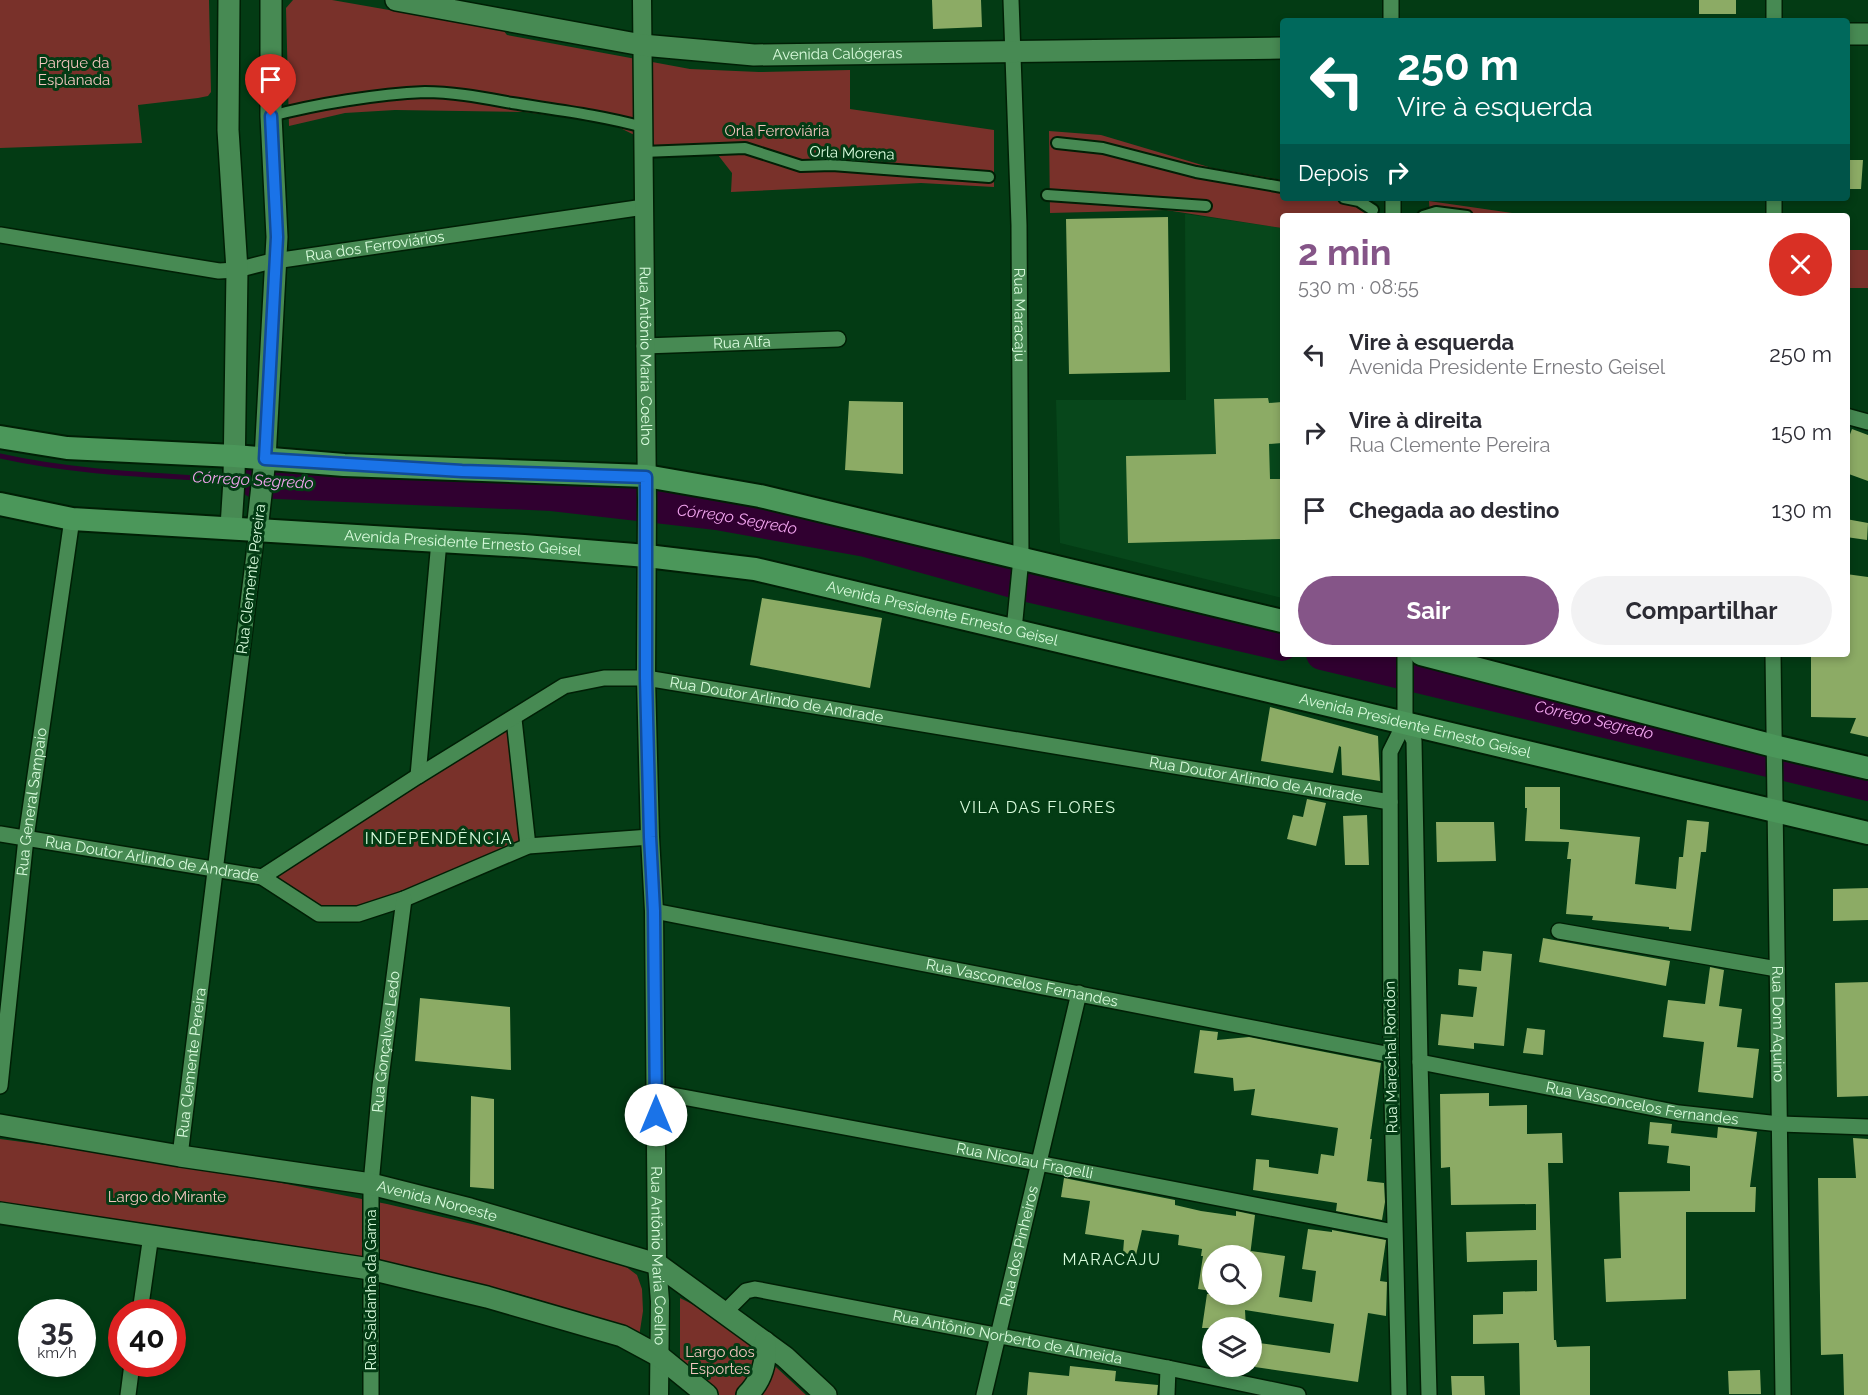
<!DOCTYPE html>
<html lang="pt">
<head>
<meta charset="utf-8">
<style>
  :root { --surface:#fff; --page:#f2f2f3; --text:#2b2b33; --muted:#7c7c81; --accent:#855588 }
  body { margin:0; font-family:Raleway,sans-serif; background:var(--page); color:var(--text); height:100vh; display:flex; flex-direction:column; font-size:22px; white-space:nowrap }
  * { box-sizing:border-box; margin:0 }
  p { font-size:20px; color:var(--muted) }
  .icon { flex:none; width:33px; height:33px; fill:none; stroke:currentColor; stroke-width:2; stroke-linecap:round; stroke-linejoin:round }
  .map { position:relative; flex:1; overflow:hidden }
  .side { position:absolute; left:1280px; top:213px; width:570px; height:444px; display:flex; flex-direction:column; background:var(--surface); border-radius:6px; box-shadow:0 3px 9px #0003 }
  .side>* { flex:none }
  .hud { position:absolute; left:1280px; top:18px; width:570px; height:183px; border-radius:6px; box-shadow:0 3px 9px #0003; background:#00695c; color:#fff; overflow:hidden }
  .buttons { position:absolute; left:1202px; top:1245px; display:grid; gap:12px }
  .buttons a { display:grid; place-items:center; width:60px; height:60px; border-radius:50%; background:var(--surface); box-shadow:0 3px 9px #0003; font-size:30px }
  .speed { position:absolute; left:18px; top:1299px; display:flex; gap:12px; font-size:30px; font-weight:700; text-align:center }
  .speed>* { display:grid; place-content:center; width:78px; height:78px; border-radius:50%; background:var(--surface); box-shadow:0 3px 9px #0003; line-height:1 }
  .speed small { font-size:15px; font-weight:400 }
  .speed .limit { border:9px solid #d22; background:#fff; color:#111 }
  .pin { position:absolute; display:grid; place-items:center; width:51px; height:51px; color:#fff; margin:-62px -26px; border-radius:50% 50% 50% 0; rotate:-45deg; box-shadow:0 0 6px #0007 }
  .pin .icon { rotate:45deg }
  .me { position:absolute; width:66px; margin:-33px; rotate:0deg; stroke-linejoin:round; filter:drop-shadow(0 0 4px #0008) }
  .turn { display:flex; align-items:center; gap:21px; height:126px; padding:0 18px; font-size:27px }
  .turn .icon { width:78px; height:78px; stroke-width:2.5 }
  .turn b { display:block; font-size:42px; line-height:51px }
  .then { display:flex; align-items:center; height:57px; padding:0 18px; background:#0003; gap:12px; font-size:22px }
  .round { display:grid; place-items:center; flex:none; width:63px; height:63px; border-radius:32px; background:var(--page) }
  .summary { display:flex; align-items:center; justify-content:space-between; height:102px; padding:0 18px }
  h1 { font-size:36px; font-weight:700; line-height:45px; color:var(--accent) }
  .primary-button { display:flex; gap:12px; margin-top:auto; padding:12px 18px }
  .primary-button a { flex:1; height:69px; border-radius:36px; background:var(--accent); color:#fff; font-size:24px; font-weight:700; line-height:69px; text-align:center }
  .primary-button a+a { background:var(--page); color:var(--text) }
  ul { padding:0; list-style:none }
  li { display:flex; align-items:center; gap:18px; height:78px; padding:0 18px }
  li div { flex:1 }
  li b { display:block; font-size:22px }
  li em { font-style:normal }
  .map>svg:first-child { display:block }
  .built { fill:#07471b }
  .green { fill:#79312a }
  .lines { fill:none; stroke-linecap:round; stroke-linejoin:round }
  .stream { stroke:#300030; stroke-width:5 }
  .river { stroke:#300030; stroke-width:32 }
  .building { fill:#8cab65 }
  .pedestrian-casing { stroke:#001f05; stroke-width:14 }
  .minor-casing { stroke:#001f05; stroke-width:18 }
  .tertiary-casing { stroke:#001f05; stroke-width:21 }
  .secondary-casing { stroke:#001f05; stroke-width:24 }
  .primary-casing { stroke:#001f05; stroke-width:26 }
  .pedestrian { stroke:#478a53; stroke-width:10 }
  .minor { stroke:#478a53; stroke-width:15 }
  .tertiary { stroke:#478a53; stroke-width:18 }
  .secondary { stroke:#478a53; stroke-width:21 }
  .primary { stroke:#4b975a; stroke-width:22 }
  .route-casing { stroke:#114b97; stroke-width:15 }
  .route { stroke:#1a73e8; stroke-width:10 }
  .labels { text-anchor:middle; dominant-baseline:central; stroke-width:6; stroke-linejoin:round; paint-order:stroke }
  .street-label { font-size:15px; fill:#d9fcdd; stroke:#033b14 }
  .park-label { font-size:15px; fill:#f3c5bf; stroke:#033b14 }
  .water-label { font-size:16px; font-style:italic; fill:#f1a3ee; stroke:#033b14 }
  .neighbourhood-label { font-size:16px; letter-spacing:1.5px; fill:#d9fcdd; stroke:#033b14 }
</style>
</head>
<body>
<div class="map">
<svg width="1868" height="1395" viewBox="0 0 1868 1395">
  <rect width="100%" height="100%" fill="#033b14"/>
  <path class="built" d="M1185 214 1282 228V598L1060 543 1056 400H1186Z"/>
  <path class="green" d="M0 0H209L211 92 208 96 198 98 138 105 142 143 0 148Z
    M293 0H332L503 30 507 35 690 69 759 72 850 70V109L994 130V187L921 183 731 192 732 173 718 155H675L610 123 524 112 395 110 345 113 289 126 286 8Z
    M1049 131 1101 135 1212 168 1282 180V198H1370L1371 216H1282V228L1166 210 1050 213Z
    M1429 201 1533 216H1430Z
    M1847 250H1868V288H1847Z
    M514 719 528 846 404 899 319 914 262 877Z
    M0 1139 181 1163 387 1204 489 1228 603 1258 625 1266 637 1275 642 1289 643 1311 639 1337C526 1286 400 1266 278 1248 186 1234 93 1220 0 1206Z
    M680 1298C726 1320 769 1360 806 1395H717L680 1360Z"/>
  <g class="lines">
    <path class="stream" d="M0 456C76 473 154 475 231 480"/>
    <g class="river">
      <path id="s1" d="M255 482 552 495 717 514 866 541 1027 586 1282 645"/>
      <path id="s2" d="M1322 654 1868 785"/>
    </g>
  </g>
  <path class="building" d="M932 0H981L982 27 933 29Z
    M1699 0H1736V14H1699Z
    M1846 160H1863L1861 189H1846Z
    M1168 217 1170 372 1069 374 1066 219Z
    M1268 398 1269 403 1282 402V443L1269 444 1270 479H1282V539L1128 543 1126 456 1216 454 1214 399Z
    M849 401 903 402V474L845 470Z
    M1852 429 1868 435V481L1846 473V445Z
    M1846 519 1868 523 1867 540 1846 537Z
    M1846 574 1868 577V737L1850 733 1856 718 1811 717V654H1846Z
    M762 598 882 618 870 688 750 665Z
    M1270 707 1378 736 1380 781 1342 775 1341 747 1339 746 1333 773 1261 761Z
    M1525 787H1560V829L1640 837 1635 884 1676 889 1679 857H1683L1687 820 1709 822 1706 852H1701L1691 931 1669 929V927L1592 920 1593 916 1566 914 1571 859H1567L1569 842 1525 841 1527 808H1525Z
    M1307 799 1326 803 1316 846 1287 839 1293 815 1303 817Z
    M1367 815 1369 865H1345L1343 816Z
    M1436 822H1494L1496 861 1437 862Z
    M1868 888V920L1833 921V889Z
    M1543 938 1670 961 1666 986 1539 962Z
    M1483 951 1512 954 1504 1046 1474 1043V1049L1438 1045 1441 1014 1473 1017 1477 987 1458 985 1459 969 1481 971Z
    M1710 967 1724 970 1719 1006 1742 1009 1737 1047 1759 1049 1753 1098 1698 1092 1704 1042 1663 1037 1668 1000 1705 1004Z
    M1868 982V1096L1837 1097 1835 983Z
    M420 998 510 1007 511 1070 415 1061Z
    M1527 1028 1545 1030 1543 1055 1523 1053Z
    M1200 1030 1218 1032 1217 1040 1249 1037 1381 1063 1370 1139H1372L1367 1181 1384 1183 1385 1202 1382 1220 1336 1211 1337 1203 1253 1190 1256 1159 1269 1160V1167L1318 1174 1321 1154 1334 1156 1338 1128 1251 1115 1255 1089 1234 1091 1233 1078 1194 1073Z
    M1489 1093V1106L1527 1105V1134L1562 1133 1563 1163H1548L1554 1340H1556L1557 1347 1590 1346V1395H1520L1519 1343 1473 1344V1315L1503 1314V1292L1537 1291V1260L1467 1262 1466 1232 1536 1230V1204L1451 1205 1450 1167 1441 1168 1440 1094Z
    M471 1096 494 1099V1189L470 1187Z
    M1650 1122 1672 1124 1671 1133 1717 1138 1718 1127 1757 1132 1750 1187H1756L1755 1212H1686V1299L1606 1302 1604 1259 1621 1258 1619 1192 1690 1191V1166L1667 1163 1669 1146 1648 1144Z
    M1853 1138 1868 1139V1395H1844L1843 1354 1821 1355 1818 1178H1856Z
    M1064 1178 1175 1200V1205L1201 1211 1236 1216V1211L1255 1215 1250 1256H1212V1291L1198 1289 1203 1256H1201L1202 1249 1178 1245 1179 1235 1142 1230 1136 1255 1123 1253 1124 1240 1085 1234 1090 1201 1061 1197Z
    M1308 1229 1332 1232V1230L1386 1240 1380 1281 1387 1282 1386 1316 1368 1313 1358 1382 1255 1367 1259 1343 1330 1353 1334 1324 1245 1310 1246 1328H1202L1207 1294H1251V1251L1285 1256 1279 1297 1312 1302 1316 1271 1302 1269Z
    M1070 1366 1116 1371 1115 1381 1158 1385 1157 1395H1027L1029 1372 1069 1376Z
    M1760 1370 1761 1394H1729L1728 1371Z
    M1451 1376H1484L1485 1395H1452Z"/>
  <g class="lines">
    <g class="pedestrian-casing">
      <path id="pedestrian" d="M271 116C316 104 378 94 425 92 454 92 484 98 512 103 556 110 600 115 643 127
        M1057 143 1103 148 1196 172 1282 187
        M643 152 745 148 801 166 832 165 989 177
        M1047 195 1206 206
        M1344 198 1359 201 1373 210
        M1423 216 1436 212 1467 216"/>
    </g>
    <g class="minor-casing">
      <g id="minor">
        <path id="s3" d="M1011 0 1019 225 1021 558 1014 630"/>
        <path d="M1391 0V21"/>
        <path d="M1774 21V0"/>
        <path d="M1393 198V216"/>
        <path d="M1774 216V198"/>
        <path id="s4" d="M0 235 219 271 237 270 268 262 644 207"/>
        <path id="s5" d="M644 346 838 339"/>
        <path d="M1846 416 1868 422"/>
        <path id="s6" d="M1773 654 1783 1395"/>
        <path d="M514 719 528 846"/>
        <path d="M1405 722 1414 741 1420 1062 1429 1395"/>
        <path d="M418 776 439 541"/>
        <path id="s7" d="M0 834 262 877 418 776 564 686 604 678H646L1390 802"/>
        <path d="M262 877 319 914H358L404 899 528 846 650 837"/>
        <path id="s8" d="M654 911 1391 1055"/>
        <path d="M1559 931 1777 969"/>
        <path id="s9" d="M1420 1062 1679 1113 1780 1124 1868 1127"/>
        <path id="s10" d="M0 1086 26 838 72 519"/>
        <path id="s11" d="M656 1092 1038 1163 1394 1232"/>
        <path id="s12" d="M180 1156 257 530"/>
        <path d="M140 1312 151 1235"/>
        <path id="s13" d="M725 1312 746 1291 755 1289 1168 1368 1298 1395"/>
        <path d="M128 1395 132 1364"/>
        <path id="s14" d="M371 1395V1184L380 1086 404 899"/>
        <path id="s15" d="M984 1395 1079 993"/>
        <path d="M1167 1395 1168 1368"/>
        <path d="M1399 1395 1391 1055 1390 752 1405 722V654"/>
      </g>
    </g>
    <g class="tertiary-casing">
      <g id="tertiary">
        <path id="s16" d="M642 0 647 501 646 678 650 837 654 911 657 1264 660 1301 659 1395"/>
      </g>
    </g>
    <g class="secondary-casing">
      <g id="secondary">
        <path d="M229 0 228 130 237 270 234 480 231 527"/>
        <path id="s17" d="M396 0 642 45 754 55 1282 48"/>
        <path d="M1846 34H1868"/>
        <path d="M257 530 265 459 277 237 271 116V0"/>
        <path id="s18" d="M0 1125 180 1156 371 1184 470 1209 657 1264 785 1357 826 1395"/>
        <path d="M0 1213 370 1269 487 1297 622 1336 659 1356 707 1395"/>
        <path d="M747 1395C762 1380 767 1363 765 1342"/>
      </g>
    </g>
    <g class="primary-casing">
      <g id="primary">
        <path d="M0 437 67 448 234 456 344 465 646 476 760 496 1282 621"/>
        <path id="s19" d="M0 504 72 519 524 546 647 556 755 569 1868 833"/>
        <path d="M1421 654 1774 746 1868 768"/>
      </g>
    </g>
    <use href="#pedestrian" class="pedestrian"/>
    <use href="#minor" class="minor"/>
    <use href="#tertiary" class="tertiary"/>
    <use href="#secondary" class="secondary"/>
    <use href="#primary" class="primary"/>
  </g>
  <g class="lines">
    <g class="route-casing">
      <path id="route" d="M271 116 277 237 265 459 462 471 646 477V678L650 837 654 911 656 1115"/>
    </g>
    <use href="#route" class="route"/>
  </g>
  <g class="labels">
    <g class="street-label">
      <text stroke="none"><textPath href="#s17" startOffset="446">Avenida Calógeras</textPath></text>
      <text transform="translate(852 153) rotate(2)">Orla Morena</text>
      <text stroke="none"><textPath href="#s4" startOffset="380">Rua dos Ferroviários</textPath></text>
      <text stroke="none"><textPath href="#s3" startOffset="315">Rua Maracaju</textPath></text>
      <text stroke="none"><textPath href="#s5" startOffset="98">Rua Alfa</textPath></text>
      <text stroke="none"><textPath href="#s16" startOffset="356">Rua Antônio Maria Coelho</textPath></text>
      <text stroke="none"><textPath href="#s19" startOffset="465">Avenida Presidente Ernesto Geisel</textPath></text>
      <text transform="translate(251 579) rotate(-83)">Rua Clemente Pereira</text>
      <text stroke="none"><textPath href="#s19" startOffset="951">Avenida Presidente Ernesto Geisel</textPath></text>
      <text stroke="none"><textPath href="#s7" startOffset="838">Rua Doutor Arlindo de Andrade</textPath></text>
      <text stroke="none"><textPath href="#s19" startOffset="1437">Avenida Presidente Ernesto Geisel</textPath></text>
      <text stroke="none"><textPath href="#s7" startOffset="1324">Rua Doutor Arlindo de Andrade</textPath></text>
      <text stroke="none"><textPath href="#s10" startOffset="286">Rua General Sampaio</textPath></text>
      <text stroke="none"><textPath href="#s7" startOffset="154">Rua Doutor Arlindo de Andrade</textPath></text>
      <text stroke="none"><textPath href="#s8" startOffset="375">Rua Vasconcelos Fernandes</textPath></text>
      <text stroke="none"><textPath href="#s6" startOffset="370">Rua Dom Aquino</textPath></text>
      <text stroke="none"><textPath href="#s14" startOffset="354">Rua Gonçalves Ledo</textPath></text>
      <text transform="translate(1391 1057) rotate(-91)">Rua Marechal Rondon</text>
      <text stroke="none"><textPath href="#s12" startOffset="94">Rua Clemente Pereira</textPath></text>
      <text stroke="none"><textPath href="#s9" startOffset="226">Rua Vasconcelos Fernandes</textPath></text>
      <text stroke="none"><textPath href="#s11" startOffset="375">Rua Nicolau Fragelli</textPath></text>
      <text stroke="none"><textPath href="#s18" startOffset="444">Avenida Noroeste</textPath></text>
      <text stroke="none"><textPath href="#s15" startOffset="153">Rua dos Pinheiros</textPath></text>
      <text stroke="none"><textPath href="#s16" startOffset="1256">Rua Antônio Maria Coelho</textPath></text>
      <text transform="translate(371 1290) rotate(-90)">Rua Saldanha da Gama</text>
      <text stroke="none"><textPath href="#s13" startOffset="296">Rua Antônio Norberto de Almeida</textPath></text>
    </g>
    <g class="park-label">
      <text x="74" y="63">Parque da<tspan x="74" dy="17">Esplanada</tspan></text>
      <text x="777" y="131">Orla Ferroviária</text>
      <text x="167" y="1197">Largo do Mirante</text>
      <text x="720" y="1352">Largo dos<tspan x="720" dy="17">Esportes</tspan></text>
    </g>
    <g class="water-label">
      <text transform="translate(253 480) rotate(3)">Córrego Segredo</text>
      <text stroke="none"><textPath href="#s1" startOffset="484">Córrego Segredo</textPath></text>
      <text stroke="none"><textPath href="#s2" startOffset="280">Córrego Segredo</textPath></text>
    </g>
    <g class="neighbourhood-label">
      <text x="1038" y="807">VILA DAS FLORES</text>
      <text x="439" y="838">INDEPENDÊNCIA</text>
      <text x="1112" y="1259">MARACAJU</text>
    </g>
  </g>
</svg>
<div class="buttons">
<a><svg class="icon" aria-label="search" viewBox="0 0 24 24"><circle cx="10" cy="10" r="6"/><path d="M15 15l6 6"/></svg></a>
<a><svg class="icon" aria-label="layers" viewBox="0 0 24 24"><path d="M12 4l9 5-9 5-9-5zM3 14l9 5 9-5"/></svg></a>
</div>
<div class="speed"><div>35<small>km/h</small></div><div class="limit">40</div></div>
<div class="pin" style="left:271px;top:116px;background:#d93025"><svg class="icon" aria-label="arrive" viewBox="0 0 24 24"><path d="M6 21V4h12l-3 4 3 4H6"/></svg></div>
<svg class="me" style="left:656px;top:1115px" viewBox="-20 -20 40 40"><circle r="19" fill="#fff"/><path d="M0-13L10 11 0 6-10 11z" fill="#1a73e8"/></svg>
<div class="hud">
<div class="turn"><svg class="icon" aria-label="left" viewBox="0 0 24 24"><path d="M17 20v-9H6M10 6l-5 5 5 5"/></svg><div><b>250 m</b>Vire à esquerda</div></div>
<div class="then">Depois<svg class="icon" aria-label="right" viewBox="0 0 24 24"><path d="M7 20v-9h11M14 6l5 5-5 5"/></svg></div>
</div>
<section class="side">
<div class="summary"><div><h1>2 min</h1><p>530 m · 08:55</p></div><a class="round" style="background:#d93025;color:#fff"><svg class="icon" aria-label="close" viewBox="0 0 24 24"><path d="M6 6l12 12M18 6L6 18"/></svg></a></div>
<ul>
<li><svg class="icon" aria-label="left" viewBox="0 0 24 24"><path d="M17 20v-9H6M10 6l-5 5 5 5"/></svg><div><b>Vire à esquerda</b><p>Avenida Presidente Ernesto Geisel</p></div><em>250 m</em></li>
<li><svg class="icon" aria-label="right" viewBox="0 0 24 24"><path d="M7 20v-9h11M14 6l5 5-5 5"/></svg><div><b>Vire à direita</b><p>Rua Clemente Pereira</p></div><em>150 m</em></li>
<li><svg class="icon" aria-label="arrive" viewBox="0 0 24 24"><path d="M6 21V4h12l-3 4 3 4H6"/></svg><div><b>Chegada ao destino</b></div><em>130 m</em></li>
</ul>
<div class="primary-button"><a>Sair</a><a>Compartilhar</a></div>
</section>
</div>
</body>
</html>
